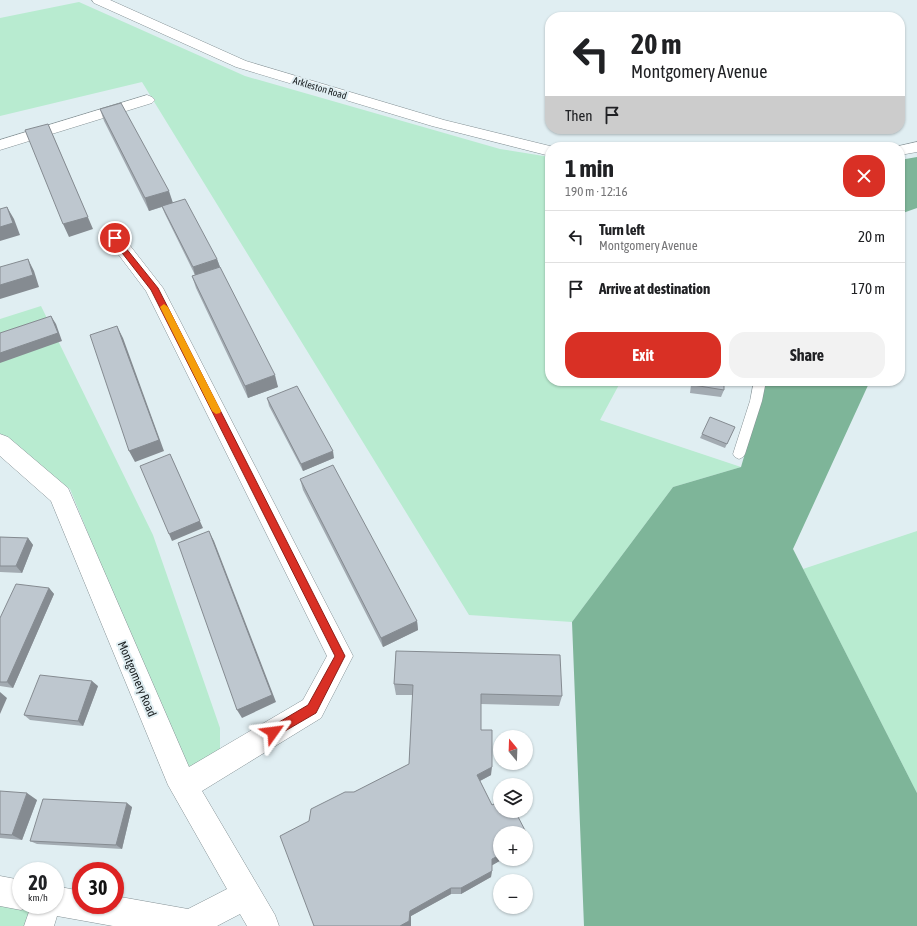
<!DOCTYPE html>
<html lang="en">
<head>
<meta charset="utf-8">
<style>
  :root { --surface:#fff; --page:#f2f2f2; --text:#202124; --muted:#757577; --line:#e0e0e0; --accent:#d93025 }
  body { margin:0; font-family:"Asap Condensed",sans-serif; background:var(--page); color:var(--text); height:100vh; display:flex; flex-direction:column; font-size:15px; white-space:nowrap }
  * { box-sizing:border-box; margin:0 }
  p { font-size:13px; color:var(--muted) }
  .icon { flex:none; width:22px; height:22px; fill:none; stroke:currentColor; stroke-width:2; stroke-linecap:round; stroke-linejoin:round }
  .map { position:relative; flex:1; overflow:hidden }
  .drawer { position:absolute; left:545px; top:142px; width:360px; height:244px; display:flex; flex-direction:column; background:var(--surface); border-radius:16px; box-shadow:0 1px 3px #0004 }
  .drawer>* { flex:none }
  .banner { position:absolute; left:545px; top:12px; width:360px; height:122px; border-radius:16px; box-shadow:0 1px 3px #0004; background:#fff; color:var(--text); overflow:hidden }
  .needle { width:26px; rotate:341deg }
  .controls { position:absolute; left:493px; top:730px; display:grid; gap:8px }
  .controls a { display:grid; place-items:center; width:40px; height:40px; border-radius:50%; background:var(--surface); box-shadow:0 1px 3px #0004; font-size:20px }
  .speed { position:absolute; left:12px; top:862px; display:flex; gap:8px; font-size:20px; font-weight:700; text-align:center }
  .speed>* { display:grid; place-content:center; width:52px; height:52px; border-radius:50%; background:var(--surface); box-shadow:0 1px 3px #0004; line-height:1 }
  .speed small { font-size:10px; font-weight:400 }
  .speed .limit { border:6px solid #d22; background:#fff; color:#111 }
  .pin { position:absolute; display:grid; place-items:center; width:34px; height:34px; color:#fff; margin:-17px; border:2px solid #fff; border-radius:50%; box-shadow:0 1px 4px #0007 }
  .me { position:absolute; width:44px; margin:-22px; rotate:59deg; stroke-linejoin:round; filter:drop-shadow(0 0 3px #0008) }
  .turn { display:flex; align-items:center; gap:14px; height:84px; padding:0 20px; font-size:18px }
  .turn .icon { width:52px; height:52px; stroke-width:2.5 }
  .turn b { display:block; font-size:28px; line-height:34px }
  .then { display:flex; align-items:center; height:38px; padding:0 20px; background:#0003; gap:8px; font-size:15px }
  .round { display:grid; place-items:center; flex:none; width:42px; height:42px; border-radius:16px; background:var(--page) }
  .overview { display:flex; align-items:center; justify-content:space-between; height:68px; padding:0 20px }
  h1 { font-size:24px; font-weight:700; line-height:30px }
  .button { display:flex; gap:8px; margin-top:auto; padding:8px 20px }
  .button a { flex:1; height:46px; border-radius:16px; background:var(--accent); color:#fff; font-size:16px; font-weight:700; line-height:46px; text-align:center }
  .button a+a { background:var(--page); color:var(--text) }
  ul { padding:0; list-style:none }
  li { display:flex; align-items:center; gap:12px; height:52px; padding:0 20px; border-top:1px solid var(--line) }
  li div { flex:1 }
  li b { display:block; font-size:15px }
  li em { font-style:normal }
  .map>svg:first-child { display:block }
  .green { fill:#b8ebd0 }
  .forest { fill:#7eb599 }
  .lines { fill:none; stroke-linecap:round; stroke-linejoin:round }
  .service-casing { stroke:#869296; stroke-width:1 }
  .minor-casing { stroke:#869296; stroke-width:1 }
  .tertiary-casing { stroke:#869296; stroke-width:1 }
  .service { fill:#fff; fill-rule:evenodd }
  .minor { fill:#fff; fill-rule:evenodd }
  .tertiary { fill:#fff; fill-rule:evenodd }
  .wall { fill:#a3abb2 }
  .shaded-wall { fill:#858b91 }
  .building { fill:#bec7cf; stroke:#858b91 }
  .route { fill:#d93025; stroke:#8d1f18 }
  .slow { fill:#f59e0b }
  .labels { text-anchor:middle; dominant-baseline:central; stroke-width:4; stroke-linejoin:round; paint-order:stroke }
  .far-street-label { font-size:10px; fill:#1a1f21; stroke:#e0eef2 }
  .street-label { font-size:12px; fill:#1a1f21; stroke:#e0eef2 }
</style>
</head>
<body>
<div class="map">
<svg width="917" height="926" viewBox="0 0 917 926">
  <rect width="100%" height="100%" fill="#e0eef2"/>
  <path class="green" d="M79 2 245 76 500 149 550 157V381H621L600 420 741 467 673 487 572 622 469 615 142 82 0 116V18Z
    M41 306 153 535 220 728V763L188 779 70 489 0 440V319Z
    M917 531V793L803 569Z
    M0 900 21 905 37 906 30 926H0Z"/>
  <path class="forest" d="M917 157V208L900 214V160Z
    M766 381H870L793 549 917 793V926H584L572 622 673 487 741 467Z"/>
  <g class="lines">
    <g class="service-casing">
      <path id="service" d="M754 381H766L762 401 745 454 743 457 739 459 735 457 733 454 750 401Z"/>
    </g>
    <g class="minor-casing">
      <path id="minor" d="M147 95 152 97 155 100 152 103 0 150V140Z
        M115 232 121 234 163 288 353 656 321 718 202 791 275 915 279 926H247L240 914 217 926H113L57 916 54 926H24L31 906 21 910 0 906V876L21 880V905H55V886L81 891V905H115V896L188 909 227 889 168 785 51 501 0 456V434L8 437 68 488 189 767 303 700 327 656 146 291 106 238 109 234Z"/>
    </g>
    <g class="tertiary-casing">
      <path id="tertiary" d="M92 0H110L246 61 444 120 554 147H550V156L432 126 236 67 94 3Z
        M917 142V152L900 155V147H894Z"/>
    </g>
    <use href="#service" class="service"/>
    <use href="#minor" class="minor"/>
    <use href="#tertiary" class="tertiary"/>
  </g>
  <path class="wall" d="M100 109 172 203 217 259 220 267 278 387 248 398 196 288 192 276 195 275 165 214 162 207 149 211 104 121Z
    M688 381H724V390L721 397 690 393 691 385H688Z
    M267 398 334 458 303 471 269 406Z
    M735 427 725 448 700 438 702 434Z
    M300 479 417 621 418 630 383 647 303 490Z
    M0 537 28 538 33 545 22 573 0 572Z
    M49 588 54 594 13 688 0 686V618Z
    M396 651 562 696 559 706 481 704V730L491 775 480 781 492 805 527 845 500 859H503L492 865 491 877 461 894H451L411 916V926H314L309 821 354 792 409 764 413 695H396L394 684Z
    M98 686 83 726 30 720 24 715Z
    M0 791 37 800 22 840 0 838Z
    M132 807 122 849 37 844 30 841Z"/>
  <path class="shaded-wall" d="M48 124 93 229 69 237 63 224Z
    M169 191 173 203 149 211 145 198Z
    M7 207 14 219 20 235 0 241V227Z
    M28 259 34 271 39 287 0 299V285Z
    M217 259 220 267 195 275 193 267Z
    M51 316 56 324 62 341 0 363V353Z
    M117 326 123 338 164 451 135 462 129 451Z
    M275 375 278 387 248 398 245 386Z
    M333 451 334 458 303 471 301 464Z
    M170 454 203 528 172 541 169 534Z
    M209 531 214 541 276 702 242 718 237 710Z
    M28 538 33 545 22 573 16 566Z
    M49 588 54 594 13 688 7 682Z
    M417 621 418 630 383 647 381 638Z
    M92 681 98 686 83 726 78 721Z
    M0 692 7 698 0 714Z
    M492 767 491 775 476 783 477 775Z
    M27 793 37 800 22 840 12 835Z
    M127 803 132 807 122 849 116 845Z
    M529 838 527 845 526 846V840Z
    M500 855V859H503L491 866 492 859Z
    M492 871 491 877 461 894V888Z
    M451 888V894L411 916V926H400L410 911Z"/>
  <path class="building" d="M121 103 169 191 145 198 100 109Z
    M48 124 88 217 63 224 25 130Z
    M185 199 217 259 193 267 162 206Z
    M7 207 13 223 0 227V209Z
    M28 259 33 275 0 285V267Z
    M220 267 275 375 245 386 192 276Z
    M51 316 58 333 0 353V333Z
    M117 326 159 440 129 451 90 335Z
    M693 381H724V390L693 385Z
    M297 386 333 451 301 464 267 398Z
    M710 417 735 427 727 444 702 434Z
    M170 454 200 521 169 534 140 466Z
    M333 465 417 621 381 638 300 479Z
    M209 531 272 695 237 710 178 543Z
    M0 537 28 538 16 566H0Z
    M16 584 49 588 7 682H0V618Z
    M396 651 560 655 562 696 481 694V730H492V767L477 775 492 805 500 801V811H515L529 838 526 840V833H500V855L492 859V871L461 888H451L410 911 409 921 400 926H314L280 836 309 821 311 809 345 792H354L409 764 413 685 394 684Z
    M40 675 92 681 78 721 24 715Z
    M0 791 27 793 12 835 0 834Z
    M43 799 127 803 116 845 30 841Z"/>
  <path class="route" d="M115 236 117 237 158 288 345 656 316 713 273 738 269 736 268 732 269 728 308 705 335 656 151 290 112 240 111 238Z"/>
  <path class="slow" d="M164 304 168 307 221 411 220 413 216 414 212 411 160 307Z"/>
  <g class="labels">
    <g class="far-street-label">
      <text transform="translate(320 88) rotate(17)">Arkleston Road</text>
    </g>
    <g class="street-label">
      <text transform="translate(137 679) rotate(67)">Montgomery Road</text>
    </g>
  </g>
</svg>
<div class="controls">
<a><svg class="needle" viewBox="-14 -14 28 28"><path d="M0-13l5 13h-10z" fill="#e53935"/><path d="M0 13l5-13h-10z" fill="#757577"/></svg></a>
<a><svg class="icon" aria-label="layers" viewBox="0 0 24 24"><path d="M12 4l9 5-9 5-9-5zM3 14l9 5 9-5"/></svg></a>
<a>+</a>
<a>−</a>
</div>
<div class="speed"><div>20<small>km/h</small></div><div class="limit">30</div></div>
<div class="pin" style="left:115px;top:238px;background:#d93025"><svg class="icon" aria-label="arrive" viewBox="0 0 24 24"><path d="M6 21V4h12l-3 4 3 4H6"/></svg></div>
<svg class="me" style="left:273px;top:732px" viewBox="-20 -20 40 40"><path d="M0-17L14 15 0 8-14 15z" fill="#d93025" stroke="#fff" stroke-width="4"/></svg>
<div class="banner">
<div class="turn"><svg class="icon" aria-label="left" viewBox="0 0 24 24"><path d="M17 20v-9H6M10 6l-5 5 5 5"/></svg><div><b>20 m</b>Montgomery Avenue</div></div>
<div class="then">Then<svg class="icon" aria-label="arrive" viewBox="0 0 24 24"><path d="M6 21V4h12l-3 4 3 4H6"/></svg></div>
</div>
<section class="drawer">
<div class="overview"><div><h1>1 min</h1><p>190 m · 12:16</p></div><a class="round" style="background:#d93025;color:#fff"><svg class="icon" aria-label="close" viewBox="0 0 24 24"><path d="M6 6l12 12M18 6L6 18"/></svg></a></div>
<ul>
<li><svg class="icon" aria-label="left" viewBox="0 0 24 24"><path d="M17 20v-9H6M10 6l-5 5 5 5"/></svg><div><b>Turn left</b><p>Montgomery Avenue</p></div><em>20 m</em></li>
<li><svg class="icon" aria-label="arrive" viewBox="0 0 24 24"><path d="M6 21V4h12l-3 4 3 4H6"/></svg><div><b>Arrive at destination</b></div><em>170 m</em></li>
</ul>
<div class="button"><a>Exit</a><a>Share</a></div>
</section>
</div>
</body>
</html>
